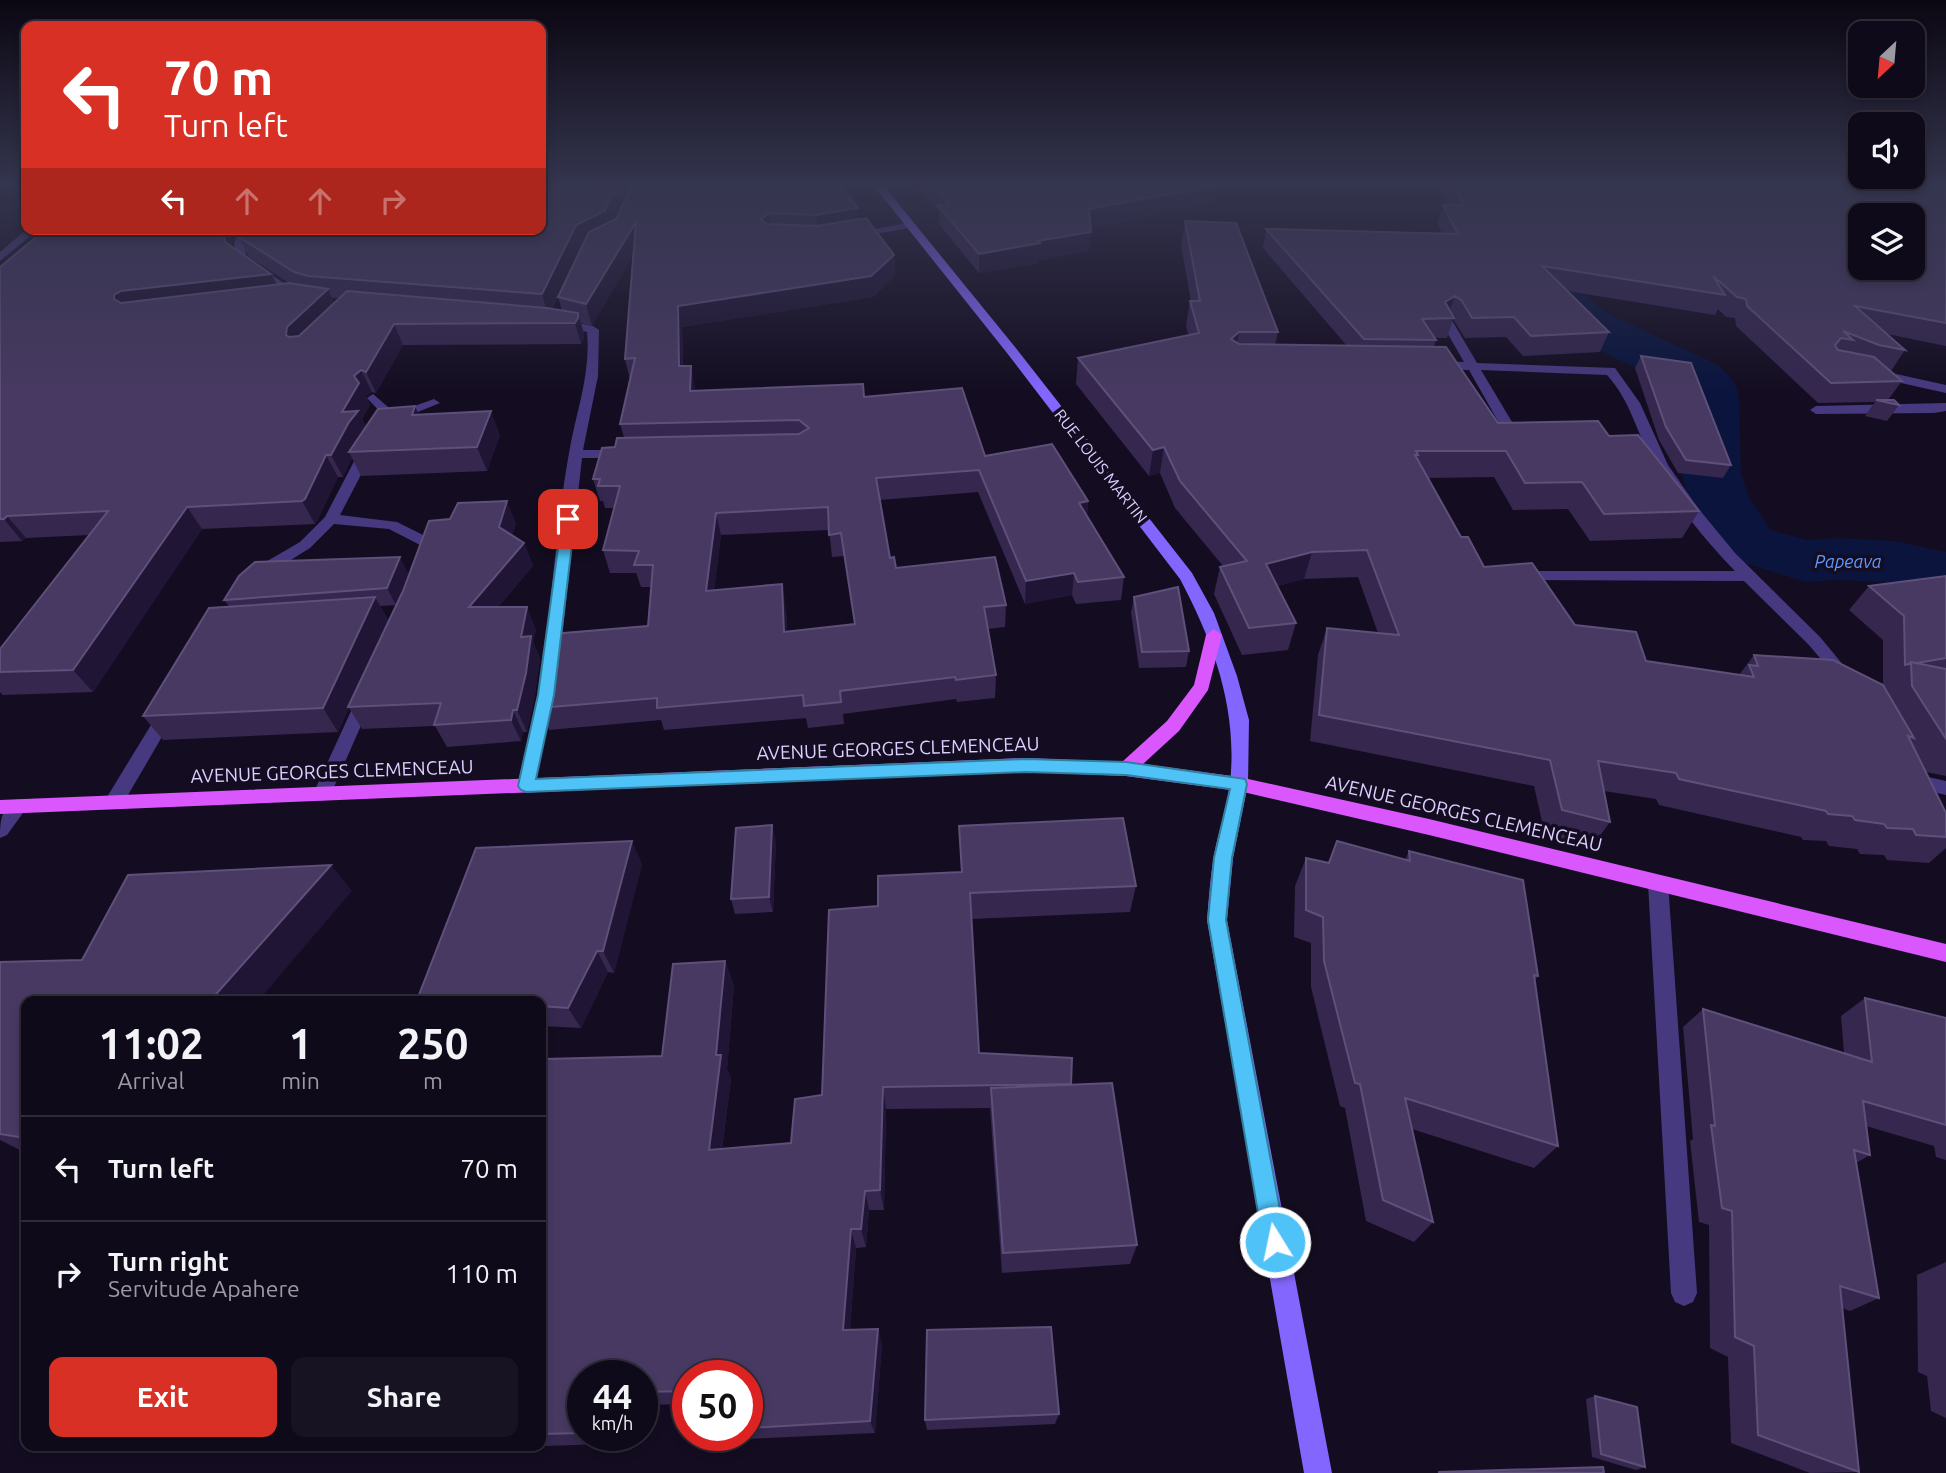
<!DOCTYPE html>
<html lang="en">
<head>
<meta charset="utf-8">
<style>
  :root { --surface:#0f0a19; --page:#181322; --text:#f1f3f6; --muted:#9b9aa2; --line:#2f2b38; --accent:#d93025 }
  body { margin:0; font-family:Ubuntu,sans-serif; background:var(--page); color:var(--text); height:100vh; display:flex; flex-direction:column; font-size:26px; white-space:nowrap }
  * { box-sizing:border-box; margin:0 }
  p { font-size:23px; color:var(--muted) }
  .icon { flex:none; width:38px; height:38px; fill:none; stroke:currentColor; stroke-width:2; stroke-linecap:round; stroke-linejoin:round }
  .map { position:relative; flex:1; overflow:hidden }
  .details { position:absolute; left:21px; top:996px; width:525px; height:455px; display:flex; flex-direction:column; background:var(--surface); border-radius:14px; box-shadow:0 4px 10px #0003,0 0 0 2px var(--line) }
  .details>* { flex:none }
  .hud { position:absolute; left:21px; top:21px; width:525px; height:214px; border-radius:14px; box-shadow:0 4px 10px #0003,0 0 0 2px var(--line); background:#d93025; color:#fff; overflow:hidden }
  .needle { width:46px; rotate:206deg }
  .buttons { position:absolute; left:1848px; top:21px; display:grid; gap:14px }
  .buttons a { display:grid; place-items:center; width:77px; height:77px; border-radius:14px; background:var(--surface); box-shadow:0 4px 10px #0003,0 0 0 2px var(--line); font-size:35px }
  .speed { position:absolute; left:567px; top:1360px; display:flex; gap:14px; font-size:35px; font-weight:700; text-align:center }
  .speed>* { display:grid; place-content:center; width:91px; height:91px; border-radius:50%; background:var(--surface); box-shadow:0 4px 10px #0003,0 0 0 2px var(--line); line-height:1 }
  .speed small { font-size:18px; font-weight:400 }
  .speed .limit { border:10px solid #d22; background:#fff; color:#111 }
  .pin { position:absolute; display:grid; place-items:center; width:60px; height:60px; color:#fff; margin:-30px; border-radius:14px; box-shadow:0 4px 10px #0006 }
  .me { position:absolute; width:77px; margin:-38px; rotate:350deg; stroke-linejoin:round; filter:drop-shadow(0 0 5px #0008) }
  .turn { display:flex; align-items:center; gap:24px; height:147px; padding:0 28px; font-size:32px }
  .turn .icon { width:91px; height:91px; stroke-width:2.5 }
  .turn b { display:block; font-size:49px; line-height:60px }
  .lanes { display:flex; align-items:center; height:66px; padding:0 28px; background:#0003; justify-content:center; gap:35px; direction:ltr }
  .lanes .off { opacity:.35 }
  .eta { display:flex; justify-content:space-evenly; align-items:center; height:119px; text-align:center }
  .eta b { font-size:42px; font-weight:700; line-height:49px }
  .primary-button { display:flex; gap:14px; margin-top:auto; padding:14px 28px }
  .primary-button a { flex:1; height:80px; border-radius:14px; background:var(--accent); color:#fff; font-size:28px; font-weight:700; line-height:80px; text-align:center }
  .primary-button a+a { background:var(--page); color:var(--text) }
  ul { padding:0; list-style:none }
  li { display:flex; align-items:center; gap:21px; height:105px; padding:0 28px; border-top:2px solid var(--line) }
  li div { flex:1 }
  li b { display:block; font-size:26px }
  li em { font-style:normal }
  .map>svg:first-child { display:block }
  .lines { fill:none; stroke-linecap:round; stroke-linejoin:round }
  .river { fill:#0a143d; fill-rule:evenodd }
  .lane { fill:#47397f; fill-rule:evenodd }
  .street { fill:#47397f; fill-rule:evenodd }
  .secondary { fill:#8366fd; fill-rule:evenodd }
  .primary { fill:#da57fd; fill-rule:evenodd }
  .wall { fill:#35274e; fill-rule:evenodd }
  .shaded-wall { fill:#201534 }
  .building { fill:#473961; stroke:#5e507a; stroke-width:2; fill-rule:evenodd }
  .route { fill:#4fc3f7; stroke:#337fa1; stroke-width:2 }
  .labels { text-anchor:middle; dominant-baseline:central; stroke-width:7; stroke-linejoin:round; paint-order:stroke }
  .far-street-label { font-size:16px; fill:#dccefe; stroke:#140d21 }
  .far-water-label { font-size:18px; font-style:italic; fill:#5d98fd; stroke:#140d21 }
  .street-label { font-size:19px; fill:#dccefe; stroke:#140d21 }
</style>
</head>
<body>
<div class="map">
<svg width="1946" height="1473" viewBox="0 0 1946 1473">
  <rect width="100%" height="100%" fill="#140d21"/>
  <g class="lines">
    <path class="river" d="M1552 186H1596L1622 214 1633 237 1618 259 1595 268 1577 281 1590 300 1609 314 1718 365 1729 376 1737 387 1739 399 1741 473 1749 498 1771 530 1807 540 1838 538 1895 541 1946 552V594L1895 583 1838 580 1806 582 1727 558 1689 498 1681 473 1683 391C1673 381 1657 377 1644 371 1597 351 1546 329 1528 277 1545 252 1567 252 1587 237L1585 226Z"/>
    <path class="lane" d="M14 186H26V191L16 188Z
      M27 229H39L0 261V252Z"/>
    <path class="street" d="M911 222 916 225 915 227 852 238 847 235Z
      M237 229H247L244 245 247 259 302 295V299H294L238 262 234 245Z
      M1447 318 1453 322 1477 363 1615 368 1640 403 1668 465 1698 508 1735 553 1820 637 1854 678 1852 682H1840L1809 645 1744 581 1513 580 1510 576 1513 572 1518 571H1735C1704 539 1673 501 1652 462 1637 432 1630 400 1607 375L1481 370 1515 427 1513 430H1503L1469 370 1437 369 1431 365 1437 361 1464 362 1441 322Z
      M558 319 593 326 599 330 598 376 583 450H623L630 454 623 458H582L560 655 552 661 544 655C553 588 557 519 569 453 576 412 591 374 587 332L554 325V321Z
      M1878 370 1946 385V393L1874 377V371Z
      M373 394 395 413 434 399 440 403 398 420 388 428 381 424 386 418 367 398Z
      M1946 403V411L1934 413 1816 414 1810 410 1816 406Z
      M368 444 375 448 340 515 397 522 435 541 437 544 430 560H420L418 557 422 546 389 529 334 524 310 548 262 578H252L249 574 252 570 300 542 325 517 361 448Z
      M547 684 555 690 535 786 532 791H520L517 786 539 690Z
      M365 692 373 698 331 794 328 799 322 801 316 799 313 794 357 698Z
      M168 705 174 707 177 711 121 807 114 809 107 807 105 802 107 797 162 707Z
      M1910 773 1946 781V795L1904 785 1901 780 1904 775Z
      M19 799 26 801 28 806 7 835 0 838C0 821 1 805 19 799Z
      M1658 875 1665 877 1668 883 1697 1293 1693 1302 1684 1306 1675 1302 1671 1293 1648 883 1651 877Z"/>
    <path class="secondary" d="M874 186H884L1015 347 1192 573 1214 613 1237 676 1249 720 1248 784 1233 858 1227 920 1332 1473H1304L1207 920C1209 899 1210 877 1214 856 1218 832 1227 808 1230 783 1238 710 1214 643 1180 579L1007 353Z"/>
    <path class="primary" d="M1214 629 1222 635 1208 690 1179 731 1143 764 1239 777 1429 819 1946 944V962L1429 835 1239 791 1126 776 1026 772 0 814V800L1026 758 1122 762 1167 721 1194 685 1206 635Z"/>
  </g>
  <path class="wall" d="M541 186H841L858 208 859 219 894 255 895 275 873 297 682 327 683 366 695 388V391L864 397 985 456 1088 501 1087 516 1124 577 1121 600 1076 604 1072 595 1025 604 978 492 880 500 890 558 896 568 1006 605 1005 627 988 629 996 675 995 698 957 702 956 699 843 714 844 724 808 728 806 718 664 730 661 720 549 730 540 708 648 626 651 587H641L636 573H610L603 550 614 508H605L603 501H600L593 479 615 447 624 437 620 424 630 380 625 359 633 255 592 326 581 323 584 334V339L581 344 403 345 376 393 372 392 366 396 370 405 362 419 366 427 415 406 418 415 500 435 487 471 361 476 352 458 343 477H338L317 521 315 524 202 529 93 692 3 695 0 692V649L89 535 26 538 22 541 0 542V267L80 229H236L231 245 232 247 271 274 277 284 289 283 249 257 239 237ZM615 199H625L616 219 614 220 618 210ZM583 244 558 297 562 310 552 308ZM332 298H339L334 303ZM829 530 832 557 844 556 855 624 787 632 786 607 714 590 721 535Z
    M912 186H1218L1215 203 1091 228 1089 251 1039 260V263L979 273 939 224V211Z
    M1439 186H1946V346L1887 334 1905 350 1891 371 1889 370 1902 381 1888 400 1899 405 1887 421 1865 416 1875 402 1818 403 1736 326 1735 318 1726 317 1718 309 1715 315 1567 291 1609 332 1600 352 1523 356 1506 337 1465 338 1453 319 1447 338H1435L1436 340 1434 346 1498 423 1609 436 1699 511 1682 538 1590 541 1568 509 1513 510 1494 477 1427 478 1461 537 1484 567 1575 625 1646 661 1739 675 1754 655 1883 686V640L1849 610 1869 586 1946 576V776L1926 772 1946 813V848L1929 863 1887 860 1884 855 1860 854 1857 849 1829 846 1826 841 1803 840 1801 837 1659 805 1656 799 1604 791 1610 822 1591 848 1545 835 1534 786 1310 741 1318 655 1327 628 1378 633 1358 577 1304 579 1277 586 1296 623 1288 650 1242 655 1214 594 1220 567 1223 566 1175 508 1160 473 1149 476 1076 384 1078 358 1189 336 1186 326 1190 301H1191L1181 245 1185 221 1278 332 1275 345 1347 346 1263 248 1266 229 1442 233 1437 223 1443 205H1448L1438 187Z
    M1641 356 1731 465 1723 478 1678 473 1659 440 1635 368Z
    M516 523 512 536 524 543 533 566 498 607 536 629 533 642 540 658 535 695 527 732H523L521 741 447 747 435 726 362 729 349 708 338 732 163 740 143 716 230 607 224 600 408 573 396 605 380 606 389 621Z
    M1134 597 1189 651 1186 667 1139 668 1131 613Z
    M959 826 1136 886 1130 912 972 919 979 1053 1071 1085 1137 1245 1130 1264 1002 1273 990 1108 886 1109 884 1210H869L866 1247 856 1248 850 1330 882 1344 875 1433 747 1439 743 1435H747V1376H688V1404L642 1405V1376H583V1435H605L603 1444 457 1449 449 1446H541V1077L662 1056 725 961 734 986 727 1069 731 1078 722 1149 791 1143 822 1095 878 906 961 872Z
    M776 841 773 912 735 914 731 899Z
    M1337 841 1405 860 1409 851 1538 976 1535 980 1558 1146 1534 1168 1412 1129 1433 1222 1414 1242 1366 1221 1345 1108 1340 1106 1311 987V943L1294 937 1295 886 1306 858 1328 862Z
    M642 864 614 973 608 972 581 1028 541 1026V1001H418L417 1000Z
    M352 891 26 1001V1153L0 1140V962L82 960Z
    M1865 998 1946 1018V1160L1936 1157 1934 1146 1866 1126 1870 1155 1856 1163 1879 1298 1850 1311 1842 1308 1859 1472 1810 1473 1731 1443 1728 1357 1710 1348 1709 1225 1699 1222 1690 1141 1693 1139 1683 1027 1703 1009 1844 1053 1841 1016Z
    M1946 1262V1418L1931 1411 1927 1376 1918 1372 1917 1275Z
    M1595 1396 1645 1467 1636 1470 1592 1457 1586 1399Z
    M1059 1414 1055 1424 927 1430 925 1420Z"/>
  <path class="shaded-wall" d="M622 186H652L625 199Z
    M1214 186H1218L1215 203 1088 228 1089 209Z
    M613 191 618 210 610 231 582 245 548 315 542 294 576 225Z
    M858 208 860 228 818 235 816 215Z
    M768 213 771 233 761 220Z
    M636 222 641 242 592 326 586 304Z
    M222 229H236L231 245 235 262 225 242Z
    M1091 232 1089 251 1039 260V263L979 273V254L1038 241Z
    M894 255 895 275 873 297 682 327 683 388 679 366 678 306Z
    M271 274 282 294 134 312 114 299V295L121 291Z
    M328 289 337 310 297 356 286 335 287 327Z
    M1455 296 1448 316 1445 302Z
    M578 313 584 334V339L581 344 575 323Z
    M394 324 403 345 376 393 366 372Z
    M1239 332 1234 358 1231 339Z
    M691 366 695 388 694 413 690 391Z
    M361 370 372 392 366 396 370 405 362 419 369 433 349 452 352 458 343 477 331 455 342 412 354 376Z
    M415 406 425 430 412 415Z
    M491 411 500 435 487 471 477 447Z
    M1164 447 1160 473 1149 476 1153 450Z
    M326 455 338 477 317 521 315 524 302 501Z
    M507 501 516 523 508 550 499 527Z
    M1088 501 1086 523 1079 503Z
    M187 507 202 529 93 692 73 670Z
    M716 513 721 535 711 613 706 591Z
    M7 516 26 538 22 541 4 519Z
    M524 543 533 566 479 629 469 607Z
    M1312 552 1304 579 1259 591 1266 564Z
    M400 557 408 573 396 605 387 588Z
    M1074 573 1072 595 1025 604 1026 581Z
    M782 584 786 607 788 655 784 632Z
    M375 597 389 621 338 732 323 708Z
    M527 607 536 629 533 642 540 658 535 695 527 732 517 710 521 637Z
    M513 710 523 732 521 741 511 720Z
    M772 825 776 841 773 912 769 897Z
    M632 841 642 864 614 973 603 951Z
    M331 865 352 891 258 1001H210Z
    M597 951 608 972 581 1028 568 1008Z
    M725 961 734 986 727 1069 731 1078 719 1170 709 1150Z
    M883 1087 886 1109 884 1210 880 1190Z
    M865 1191 869 1210 866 1247 861 1229Z
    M851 1229 856 1248 849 1345 843 1330Z
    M878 1329 882 1344 875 1433 870 1421Z
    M589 1435H605L603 1444Z"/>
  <path class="building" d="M541 186H570L573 188 613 191 605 211 576 225 542 294 308 276 294 272 239 237 237 229H541Z
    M636 186H841L858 208 816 215 768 213 761 220 768 224 816 226 866 218 894 255 871 276 678 306 679 366H691L690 391 863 384 864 397 962 388 985 456 1052 444 1088 501 1079 503 1124 577 1078 582 1074 573 1026 581 979 470 876 478 890 558 894 557 896 568 995 557 1006 605 984 607 996 675 956 680 955 677 840 691 841 702 804 706 803 695 657 708V698L540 708 552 634 648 626 653 565H634L639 551 603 550 620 486H598L600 479H593L602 448 615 447 617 438 799 434 809 428 799 420 620 424 635 358 625 359 636 222 586 304 558 297 589 232 616 219 630 189ZM828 507 829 535 841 533 855 624 784 632 782 584 706 591 716 513Z
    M931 186H1214L1089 209 1091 232 1038 241 1040 243 979 254 938 206 950 204Z
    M1453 186H1946V323L1855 306 1905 350 1879 345 1843 331 1853 340 1841 338 1835 345 1838 350 1874 357 1902 381 1831 383 1747 306 1746 299 1737 297 1713 276 1725 295 1542 266 1609 332 1531 336 1514 317 1472 318 1462 301 1455 296 1445 302 1454 318 1422 319 1436 340 1364 339 1266 229 1458 234 1443 205H1464ZM1860 215H1913V268H1860Z
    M1185 221 1236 223 1278 332H1239L1231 339 1239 344 1446 347 1498 423 1598 421 1609 436 1638 435 1699 511 1604 514 1582 482 1525 483 1506 451H1416L1418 455H1415L1461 537H1468L1484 567 1532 563 1575 625 1636 632 1646 661 1754 677 1749 665 1758 666 1754 655 1833 660 1883 685 1914 738 1908 736 1946 813V837L1916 835 1913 829 1887 828 1884 824 1855 820 1852 816 1828 814 1826 811 1679 779 1676 773 1598 761 1610 822 1562 810 1550 760 1319 715 1327 628 1399 635 1367 550 1312 552 1266 564 1296 623 1249 628 1220 567 1247 561 1180 481 1164 447 1153 450 1078 358 1199 333 1190 301H1200Z
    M80 229H222L225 242 271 274 121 291 114 295V299L121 303 289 283 328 289 287 327 286 335 289 337 299 336 347 291 547 308 578 313V318L575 323 394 324 366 372 361 370 354 376 359 383 342 412 358 411 349 422 331 455H326L305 499 302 501 187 507 73 670 0 672V649L108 511 7 516 4 519H0V267L41 233Z
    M1641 356 1691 363 1731 465 1686 460 1666 427Z
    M1876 400H1894L1899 405Z
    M415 406 412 415 491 411 477 447 349 452 378 409Z
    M507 501 499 527 524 543 469 607H527L521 637 531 636 526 673 517 710H513L511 720 434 725 441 703 348 707 403 591 429 521 450 519 458 503Z
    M400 557 387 588 224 600 239 576 255 562Z
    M1946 576V658L1917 663 1911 662 1909 664 1905 665 1904 616 1869 586Z
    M1178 587 1189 651 1142 652 1134 597Z
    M375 597 323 708 143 716 209 608Z
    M1911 662 1946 669V739L1912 686Z
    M1123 818 1136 886 970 893 979 1053 1072 1058 1071 1084 883 1087 880 1190 865 1191 861 1229H851L843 1330 878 1329 870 1421 747 1428V1376H688V1391L642 1392V1376H583V1433L541 1434V1077L545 1059 662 1056 673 964 725 961 716 1055H721L709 1150 791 1143 795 1099 822 1095 829 910 878 906V876L962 872 959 826Z
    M772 825 769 897 731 899 736 828Z
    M632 841 603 951H597L568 1008 541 1006V1001H441L417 1000 476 848Z
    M1337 841 1410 861 1409 851 1523 880 1538 976 1534 975 1558 1146 1405 1098 1433 1222 1383 1200 1360 1084 1355 1083 1324 961 1323 917 1306 910V858L1329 863Z
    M331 865 210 1001H26V1138L0 1134V962L82 960 128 875Z
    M1865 998 1946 1018V1125L1863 1101 1870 1155 1854 1150 1879 1298 1840 1286 1859 1472 1758 1435 1754 1346 1735 1337 1732 1211 1722 1208 1711 1125 1715 1126 1703 1009 1872 1062Z
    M1112 1083 1137 1245 1003 1253 991 1088Z
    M1051 1327 1059 1414 925 1420 927 1330Z
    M1595 1396 1637 1407 1645 1467 1601 1454Z
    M1603 1467 1604 1473 1438 1472Z"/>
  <linearGradient id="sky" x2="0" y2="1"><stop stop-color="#0b0712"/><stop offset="0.47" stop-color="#34354e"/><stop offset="1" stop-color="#34354e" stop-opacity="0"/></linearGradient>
  <rect width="1946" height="392" fill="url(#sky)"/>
  <path class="route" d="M568 514 575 519 554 695 536 779 1026 759 1126 762 1245 779 1247 784 1232 858 1226 920 1286 1242 1282 1250 1275 1253 1267 1250 1263 1242 1208 920 1214 858 1230 789 1126 775 1026 772 526 792 521 790 518 786 538 695 562 519Z"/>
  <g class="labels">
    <g class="far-street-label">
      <text transform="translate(1101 466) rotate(52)">RUE LOUIS MARTIN</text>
    </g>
    <g class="far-water-label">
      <text x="1848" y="561">Papeava</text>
    </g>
    <g class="street-label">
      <text transform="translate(898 748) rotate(-2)">AVENUE GEORGES CLEMENCEAU</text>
      <text transform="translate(332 771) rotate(-2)">AVENUE GEORGES CLEMENCEAU</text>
      <text transform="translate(1464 813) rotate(13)">AVENUE GEORGES CLEMENCEAU</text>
    </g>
  </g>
</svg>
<div class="buttons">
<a><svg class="needle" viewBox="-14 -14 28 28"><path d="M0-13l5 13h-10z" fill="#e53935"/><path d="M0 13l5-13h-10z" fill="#9b9aa2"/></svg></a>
<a><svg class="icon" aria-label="sound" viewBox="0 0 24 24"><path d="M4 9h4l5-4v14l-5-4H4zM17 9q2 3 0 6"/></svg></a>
<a><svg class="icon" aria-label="layers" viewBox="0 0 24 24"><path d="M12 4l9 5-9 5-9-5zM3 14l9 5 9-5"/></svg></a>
</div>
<div class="speed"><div>44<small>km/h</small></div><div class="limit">50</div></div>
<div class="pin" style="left:568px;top:519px;background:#d93025"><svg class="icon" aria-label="arrive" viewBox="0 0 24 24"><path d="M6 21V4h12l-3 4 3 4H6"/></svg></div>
<svg class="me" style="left:1275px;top:1242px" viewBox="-20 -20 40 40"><circle r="17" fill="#4fc3f7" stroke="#fff" stroke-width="3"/><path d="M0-11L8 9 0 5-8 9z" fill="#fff"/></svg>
<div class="hud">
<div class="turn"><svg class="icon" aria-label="left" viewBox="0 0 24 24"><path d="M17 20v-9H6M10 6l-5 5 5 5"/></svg><div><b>70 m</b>Turn left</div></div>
<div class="lanes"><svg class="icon" aria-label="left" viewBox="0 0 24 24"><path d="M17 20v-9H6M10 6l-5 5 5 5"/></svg><svg class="icon off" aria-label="ahead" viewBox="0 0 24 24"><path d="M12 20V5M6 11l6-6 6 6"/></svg><svg class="icon off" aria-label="ahead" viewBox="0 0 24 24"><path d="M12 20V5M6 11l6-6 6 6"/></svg><svg class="icon off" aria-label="right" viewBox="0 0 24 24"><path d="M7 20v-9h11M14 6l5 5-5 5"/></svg></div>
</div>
<section class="details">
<div class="eta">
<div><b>11:02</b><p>Arrival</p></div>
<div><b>1</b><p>min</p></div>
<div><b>250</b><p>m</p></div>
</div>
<ul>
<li><svg class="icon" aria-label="left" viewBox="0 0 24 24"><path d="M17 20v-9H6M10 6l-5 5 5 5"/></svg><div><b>Turn left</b></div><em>70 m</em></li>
<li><svg class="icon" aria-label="right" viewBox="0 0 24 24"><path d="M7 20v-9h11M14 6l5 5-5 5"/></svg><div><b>Turn right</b><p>Servitude Apahere</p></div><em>110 m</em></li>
</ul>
<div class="primary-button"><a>Exit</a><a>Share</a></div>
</section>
</div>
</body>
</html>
